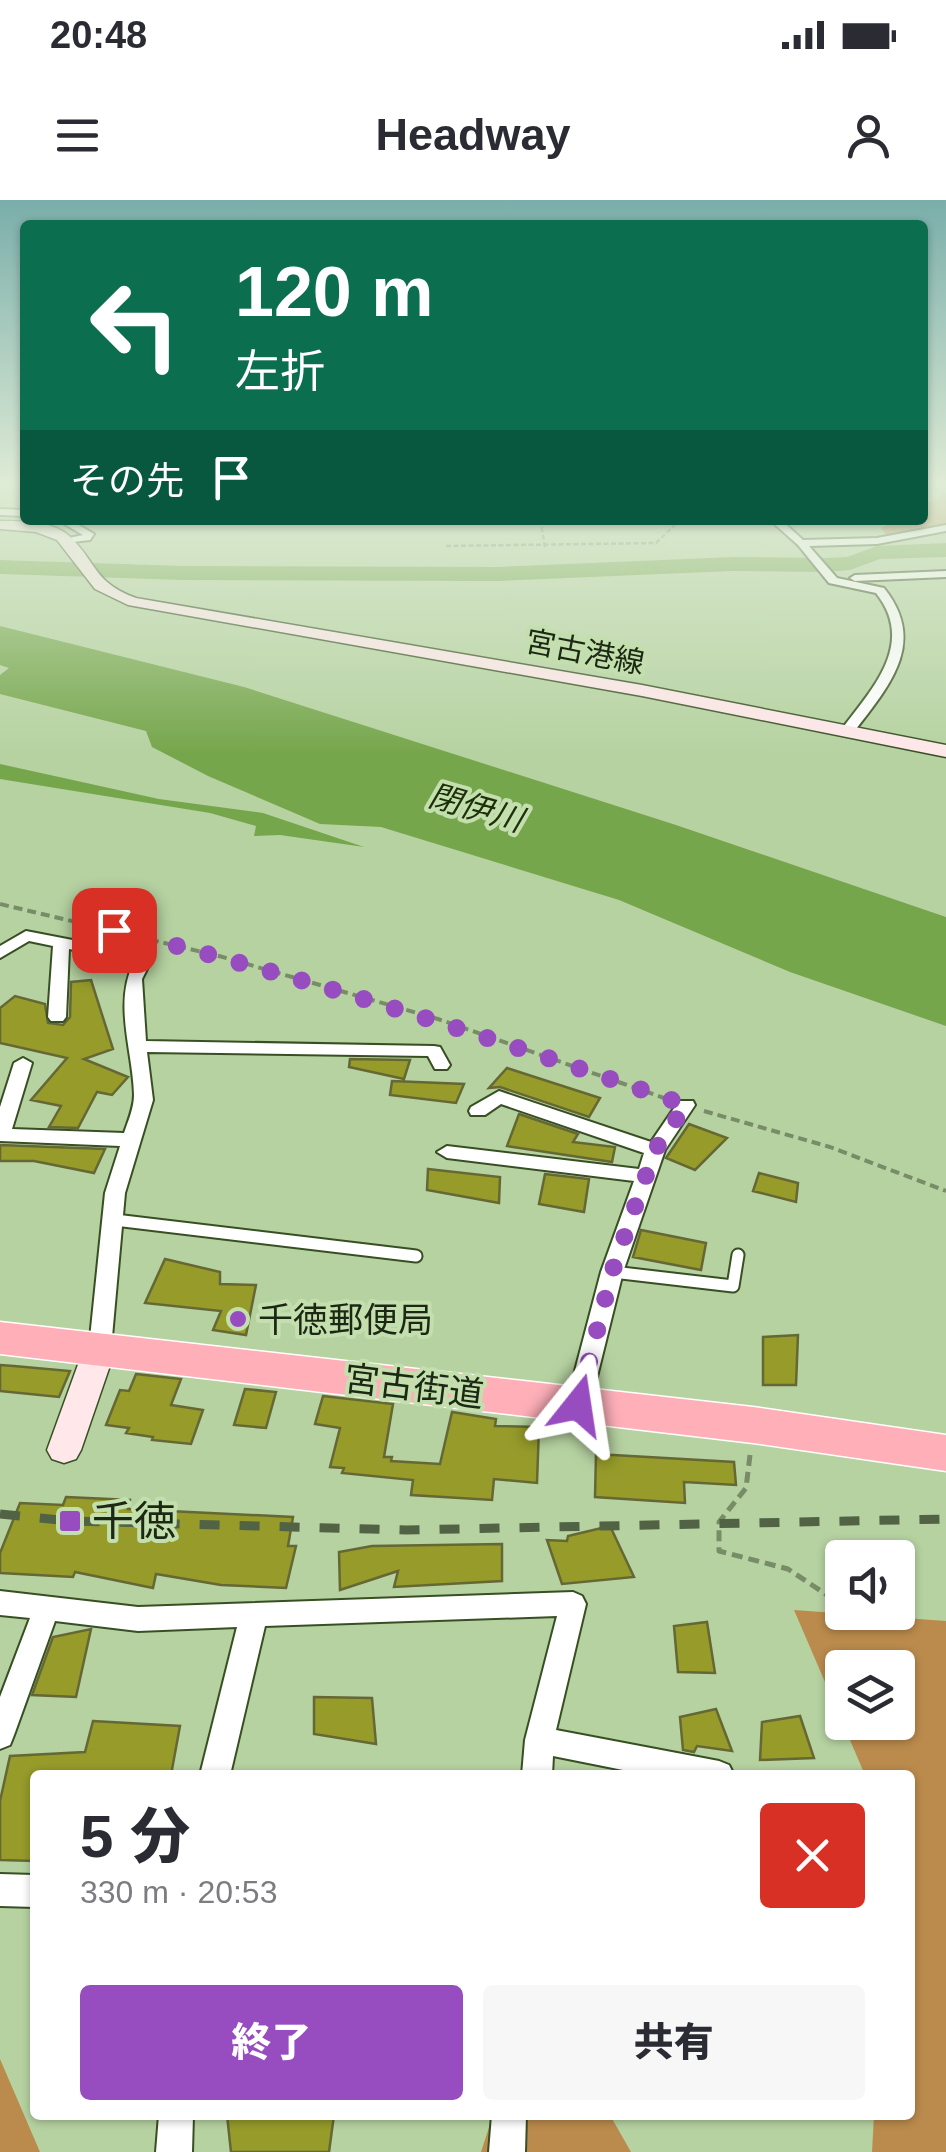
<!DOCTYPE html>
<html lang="ja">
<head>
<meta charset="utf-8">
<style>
  :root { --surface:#fff; --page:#f7f7f7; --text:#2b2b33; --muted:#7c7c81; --accent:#974dc0 }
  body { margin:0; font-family:Helvetica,"Noto Sans JP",sans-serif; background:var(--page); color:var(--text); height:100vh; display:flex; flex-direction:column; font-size:38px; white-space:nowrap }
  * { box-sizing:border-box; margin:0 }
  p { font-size:32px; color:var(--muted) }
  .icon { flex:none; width:55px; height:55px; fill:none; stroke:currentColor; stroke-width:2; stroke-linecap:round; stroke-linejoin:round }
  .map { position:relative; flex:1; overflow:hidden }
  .drawer { position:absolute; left:30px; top:1570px; width:885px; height:350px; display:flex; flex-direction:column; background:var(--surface); border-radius:10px; box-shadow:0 2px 8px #0004 }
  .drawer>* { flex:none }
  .banner { position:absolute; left:20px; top:20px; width:908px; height:305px; border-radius:10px; box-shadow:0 2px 8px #0004; background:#0b6e4f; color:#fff; overflow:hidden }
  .fabs { position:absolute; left:825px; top:1340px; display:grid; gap:20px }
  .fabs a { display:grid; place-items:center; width:90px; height:90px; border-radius:10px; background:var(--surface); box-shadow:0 2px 8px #0004; font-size:50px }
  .pin { position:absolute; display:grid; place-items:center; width:85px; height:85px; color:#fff; margin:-42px; border-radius:20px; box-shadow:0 5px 15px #0006 }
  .me { position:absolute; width:110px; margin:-55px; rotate:15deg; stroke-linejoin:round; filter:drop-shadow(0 0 8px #0008) }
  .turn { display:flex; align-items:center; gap:35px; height:210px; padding:0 50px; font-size:45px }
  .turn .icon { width:130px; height:130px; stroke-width:2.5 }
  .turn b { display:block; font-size:70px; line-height:85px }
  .then { display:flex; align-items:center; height:95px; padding:0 50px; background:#0003; gap:20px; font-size:38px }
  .round { display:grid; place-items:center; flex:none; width:105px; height:105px; border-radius:10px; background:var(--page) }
  .head { display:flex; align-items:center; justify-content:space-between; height:170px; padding:0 50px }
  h1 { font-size:60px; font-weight:800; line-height:75px }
  .cta { display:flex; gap:20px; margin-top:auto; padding:20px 50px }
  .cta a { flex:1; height:115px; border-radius:10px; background:var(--accent); color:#fff; font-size:40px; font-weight:800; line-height:115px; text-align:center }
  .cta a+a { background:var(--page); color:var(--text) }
  .status { display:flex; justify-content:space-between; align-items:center; height:70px; padding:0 50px; background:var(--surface); direction:ltr }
  .status svg { height:28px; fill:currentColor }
  header { display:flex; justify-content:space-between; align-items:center; height:130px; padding:0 50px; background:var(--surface); font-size:45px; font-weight:800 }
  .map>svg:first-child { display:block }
  .green { fill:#bb8b4d; fill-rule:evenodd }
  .water { fill:#76a64c }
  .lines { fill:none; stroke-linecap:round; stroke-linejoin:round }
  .river { fill:#76a64c; fill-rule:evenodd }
  .building { fill:#969b2a; stroke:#656834; stroke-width:2.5 }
  .lane-casing { stroke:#384f23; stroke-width:15 }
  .street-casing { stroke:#384f23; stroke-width:4 }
  .secondary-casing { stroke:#384f23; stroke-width:3 }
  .highway-casing { stroke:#fff; stroke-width:3 }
  .path-far2 { stroke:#778c67; stroke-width:2.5; stroke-dasharray:5 2.5; stroke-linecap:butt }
  .path-far1 { stroke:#778c67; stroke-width:4; stroke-dasharray:9 5; stroke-linecap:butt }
  .path { stroke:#778c67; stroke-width:5; stroke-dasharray:11 6; stroke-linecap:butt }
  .lane { stroke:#fff; stroke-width:11 }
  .street { fill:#fff; fill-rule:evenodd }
  .secondary { fill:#ffe7ea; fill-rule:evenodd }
  .highway { fill:#feafb8; fill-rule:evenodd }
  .rail { stroke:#516245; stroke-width:9; stroke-dasharray:20 20; stroke-linecap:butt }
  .route { stroke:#974dc0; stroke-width:18; stroke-dasharray:0 32.4 }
  .poi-dot { fill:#974dc0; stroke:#c3dfad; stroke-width:4 }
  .labels { text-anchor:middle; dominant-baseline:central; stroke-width:8; stroke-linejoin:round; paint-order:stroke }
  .far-street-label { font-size:30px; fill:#1c2714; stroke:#c3dfad }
  .far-water-label { font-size:32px; font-style:italic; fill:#1d300a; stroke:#c3dfad }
  .poi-label { font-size:35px; fill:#1c2714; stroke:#c3dfad; text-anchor:start }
  .street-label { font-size:35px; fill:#1c2714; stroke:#c3dfad }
  .near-poi-label { font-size:42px; fill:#1c2714; stroke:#c3dfad; text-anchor:start }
</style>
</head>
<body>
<div class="status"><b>20:48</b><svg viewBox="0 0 49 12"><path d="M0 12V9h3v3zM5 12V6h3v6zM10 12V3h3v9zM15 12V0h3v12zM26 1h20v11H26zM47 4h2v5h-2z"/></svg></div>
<header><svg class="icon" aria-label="menu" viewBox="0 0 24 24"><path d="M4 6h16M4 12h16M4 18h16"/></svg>Headway<svg class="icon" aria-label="person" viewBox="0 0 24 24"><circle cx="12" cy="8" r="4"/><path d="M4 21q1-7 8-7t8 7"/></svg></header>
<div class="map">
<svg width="946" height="1952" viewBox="0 0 946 1952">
  <rect width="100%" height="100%" fill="#b6d2a1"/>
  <path class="green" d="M946 293V331L886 335 881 328 897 320H922L923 306Z
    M794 1410 946 1421V1952H872L874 1915H910V1575H865ZM842 1468H898V1522H842Z
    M0 1859 40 1952H0Z
    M493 1915H610L631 1952H481Z"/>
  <path class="water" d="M0 426 244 487 676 625 946 717V826L790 772 619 700 381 627 320 624 208 576 152 547 146 531 0 494V475L9 468 0 465Z
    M0 564 159 599 263 613 364 647 280 635 254 636 256 626 210 613 0 579Z"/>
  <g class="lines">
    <path class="river" d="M946 343V357L880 359 850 370 825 372 733 371 499 381 184 380 0 374V360L184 366 499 367 733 357 825 358 847 357 877 346Z"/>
  </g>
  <path class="building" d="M91 780 113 849 84 859 128 877 112 895 97 892 78 928 49 927 61 906 31 900 67 858 0 843V808L15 796 45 804 48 823 63 825 70 817 71 782Z
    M350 859 410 860 404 879 349 867Z
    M507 868 600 898 589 917 500 887 489 888Z
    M392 881 464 884 456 903 390 895Z
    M519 914 578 934 573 942 615 947 612 962 507 946Z
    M689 924 727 938 695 970 666 958Z
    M0 945 105 949 94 973 34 961H0Z
    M428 969 500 977 499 1003 427 990Z
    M759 973 798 983 796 1002 753 991Z
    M545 974 589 979 584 1012 539 1004Z
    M641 1030 706 1043 701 1070 633 1057Z
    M165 1059 220 1072V1084L256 1085 246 1135 213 1130 221 1111 145 1103Z
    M798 1135 796 1185H763V1137Z
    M0 1165 14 1166 70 1171 59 1197 0 1191Z
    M136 1174 181 1179 171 1205 203 1210 191 1244 152 1240 153 1237 126 1233 129 1228 106 1225 120 1190 129 1191Z
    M245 1189 276 1192 266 1228 234 1225Z
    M323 1196 393 1204 384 1257H392L391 1261 440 1264 452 1212 496 1219 495 1226 539 1227 537 1283 494 1279 492 1300 411 1295 413 1280 342 1273 344 1268 330 1267 340 1228 315 1224Z
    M596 1254 734 1262 736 1285 684 1282 685 1303 595 1297Z
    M66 1297 130 1300 128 1309 293 1317 288 1346H296L286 1388 221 1385 156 1374 153 1388 75 1372 73 1377 0 1373V1353L20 1303 63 1305Z
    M610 1326 634 1377 562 1384 547 1340 567 1341 568 1336Z
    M502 1344V1381L394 1387 398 1371 340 1390 339 1352 372 1346Z
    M707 1422 715 1473 678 1472 674 1426Z
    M91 1429 76 1497 32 1495 53 1437Z
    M314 1497 372 1498 376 1544 314 1534Z
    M716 1509 732 1551 697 1546 694 1552 683 1550 680 1517Z
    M800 1516 814 1558 760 1560 762 1522Z
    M93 1521 180 1526 171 1575H35V1661L0 1660V1601L10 1556 85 1552Z
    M227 1915H334L329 1952H231Z"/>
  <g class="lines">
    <g class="lane-casing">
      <path id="lane" d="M115 1020 416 1056
        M613 1072 733 1086 738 1055"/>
    </g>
    <g class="street-casing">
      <path id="street" d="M0 309 25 310V316L0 315Z
        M58 320H70L94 334 90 340 64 343V339L83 335Z
        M770 320H781L803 340 877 338 946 325V331L877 344 809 346 837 378 884 388C928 443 889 486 853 533L841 530C873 488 916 443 876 393L829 383 798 345Z
        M946 371V377L855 381 850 378 855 375Z
        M26 731 150 755 152 759 142 779 146 841 434 846 440 847 450 865 447 869H435L428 856 147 852 153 900 125 993 111 1148 108 1154H92L89 1148 105 993 120 946 0 941V907L14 863 23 858 32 863 12 929 124 933C128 921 134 908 134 895 133 851 113 804 134 762L69 749 66 817 63 821H51L48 817 53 746 29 741 0 758V746Z
        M499 891 651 942 679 901H693L695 905 665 950 623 1072 590 1205 586 1211 578 1214 570 1211 566 1205 601 1072 634 981 447 958 437 952 447 946 639 969 644 953 501 904 485 915H471L469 911 471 907Z
        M0 1391 138 1407 573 1392 582 1396 586 1404 556 1530 719 1561 729 1565 734 1575H648L553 1556 552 1575H522L525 1540 557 1416 265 1426 230 1575H200L237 1427 138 1431 55 1421 14 1535 10 1545 0 1549V1497L30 1418 0 1415Z
        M0 1674 35 1675V1707L0 1706Z
        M159 1915H193L192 1952H156Z
        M492 1915H526L525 1952H489Z"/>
    </g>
    <g class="secondary-casing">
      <path id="secondary" d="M0 321C21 321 52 321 68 335 97 361 92 382 136 398L642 485 946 545V557L642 496 128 405 95 389 57 340 36 332 0 329Z
        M100 1136 111 1140 116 1148 81 1250 76 1259 64 1263 52 1259 47 1250 84 1148 89 1140Z"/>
    </g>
    <g class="highway-casing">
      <path id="highway" d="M0 1122 753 1207 946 1235V1271L753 1243 0 1154Z"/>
    </g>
    <path class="path-far2" d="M446 346 656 343 680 320
      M545 347 541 324 546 320"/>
    <path class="path-far1" d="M0 704 219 756 438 819 667 899
      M704 911 830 947 946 991"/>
    <path class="path" d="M750 1255 746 1288 719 1322V1351L788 1369 827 1395"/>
    <use href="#lane" class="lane"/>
    <use href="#street" class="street"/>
    <use href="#secondary" class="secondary"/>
    <use href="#highway" class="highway"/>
    <path class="rail" d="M0 1314 70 1321 406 1330 946 1319"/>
  </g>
  <linearGradient id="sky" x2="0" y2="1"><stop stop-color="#7aaeaa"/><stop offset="0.51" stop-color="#deebd5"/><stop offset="1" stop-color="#deebd5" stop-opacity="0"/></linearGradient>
  <rect width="946" height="554" fill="url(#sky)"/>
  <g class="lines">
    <path class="route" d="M114 730C310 778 495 839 686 905L655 950 612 1072 578 1205"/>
  </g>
  <g class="poi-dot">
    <circle cx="238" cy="1119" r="10"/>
    <rect x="58" y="1309" width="24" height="24" rx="5"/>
  </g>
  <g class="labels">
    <g class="far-street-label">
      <text transform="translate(585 452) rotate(11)">宮古港線</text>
    </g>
    <g class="far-water-label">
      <text transform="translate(476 608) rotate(16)">閉伊川</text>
    </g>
    <g class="poi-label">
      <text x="258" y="1119">千徳郵便局</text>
    </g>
    <g class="street-label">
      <text transform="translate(414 1186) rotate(7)">宮古街道</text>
    </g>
    <g class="near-poi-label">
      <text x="92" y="1321">千徳</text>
    </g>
  </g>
</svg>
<div class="fabs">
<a><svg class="icon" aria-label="sound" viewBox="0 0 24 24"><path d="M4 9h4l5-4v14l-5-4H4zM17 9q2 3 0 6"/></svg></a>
<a><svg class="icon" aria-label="layers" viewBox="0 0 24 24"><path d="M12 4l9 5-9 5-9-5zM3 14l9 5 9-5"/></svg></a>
</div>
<div class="pin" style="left:114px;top:730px;background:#d93025"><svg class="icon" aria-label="arrive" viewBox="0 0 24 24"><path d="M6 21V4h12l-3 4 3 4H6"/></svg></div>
<svg class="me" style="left:578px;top:1205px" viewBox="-20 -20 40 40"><path d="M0-17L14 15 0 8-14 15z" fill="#974dc0" stroke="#fff" stroke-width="4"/></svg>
<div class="banner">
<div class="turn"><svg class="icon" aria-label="left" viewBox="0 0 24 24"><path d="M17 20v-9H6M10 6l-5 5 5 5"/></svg><div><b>120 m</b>左折</div></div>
<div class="then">その先<svg class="icon" aria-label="arrive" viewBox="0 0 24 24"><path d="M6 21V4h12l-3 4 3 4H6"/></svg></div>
</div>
<section class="drawer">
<div class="head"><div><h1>5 分</h1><p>330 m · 20:53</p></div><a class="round" style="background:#d93025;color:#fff"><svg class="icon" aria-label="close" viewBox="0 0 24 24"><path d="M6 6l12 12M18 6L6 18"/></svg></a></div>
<div class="cta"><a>終了</a><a>共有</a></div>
</section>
</div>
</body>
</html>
